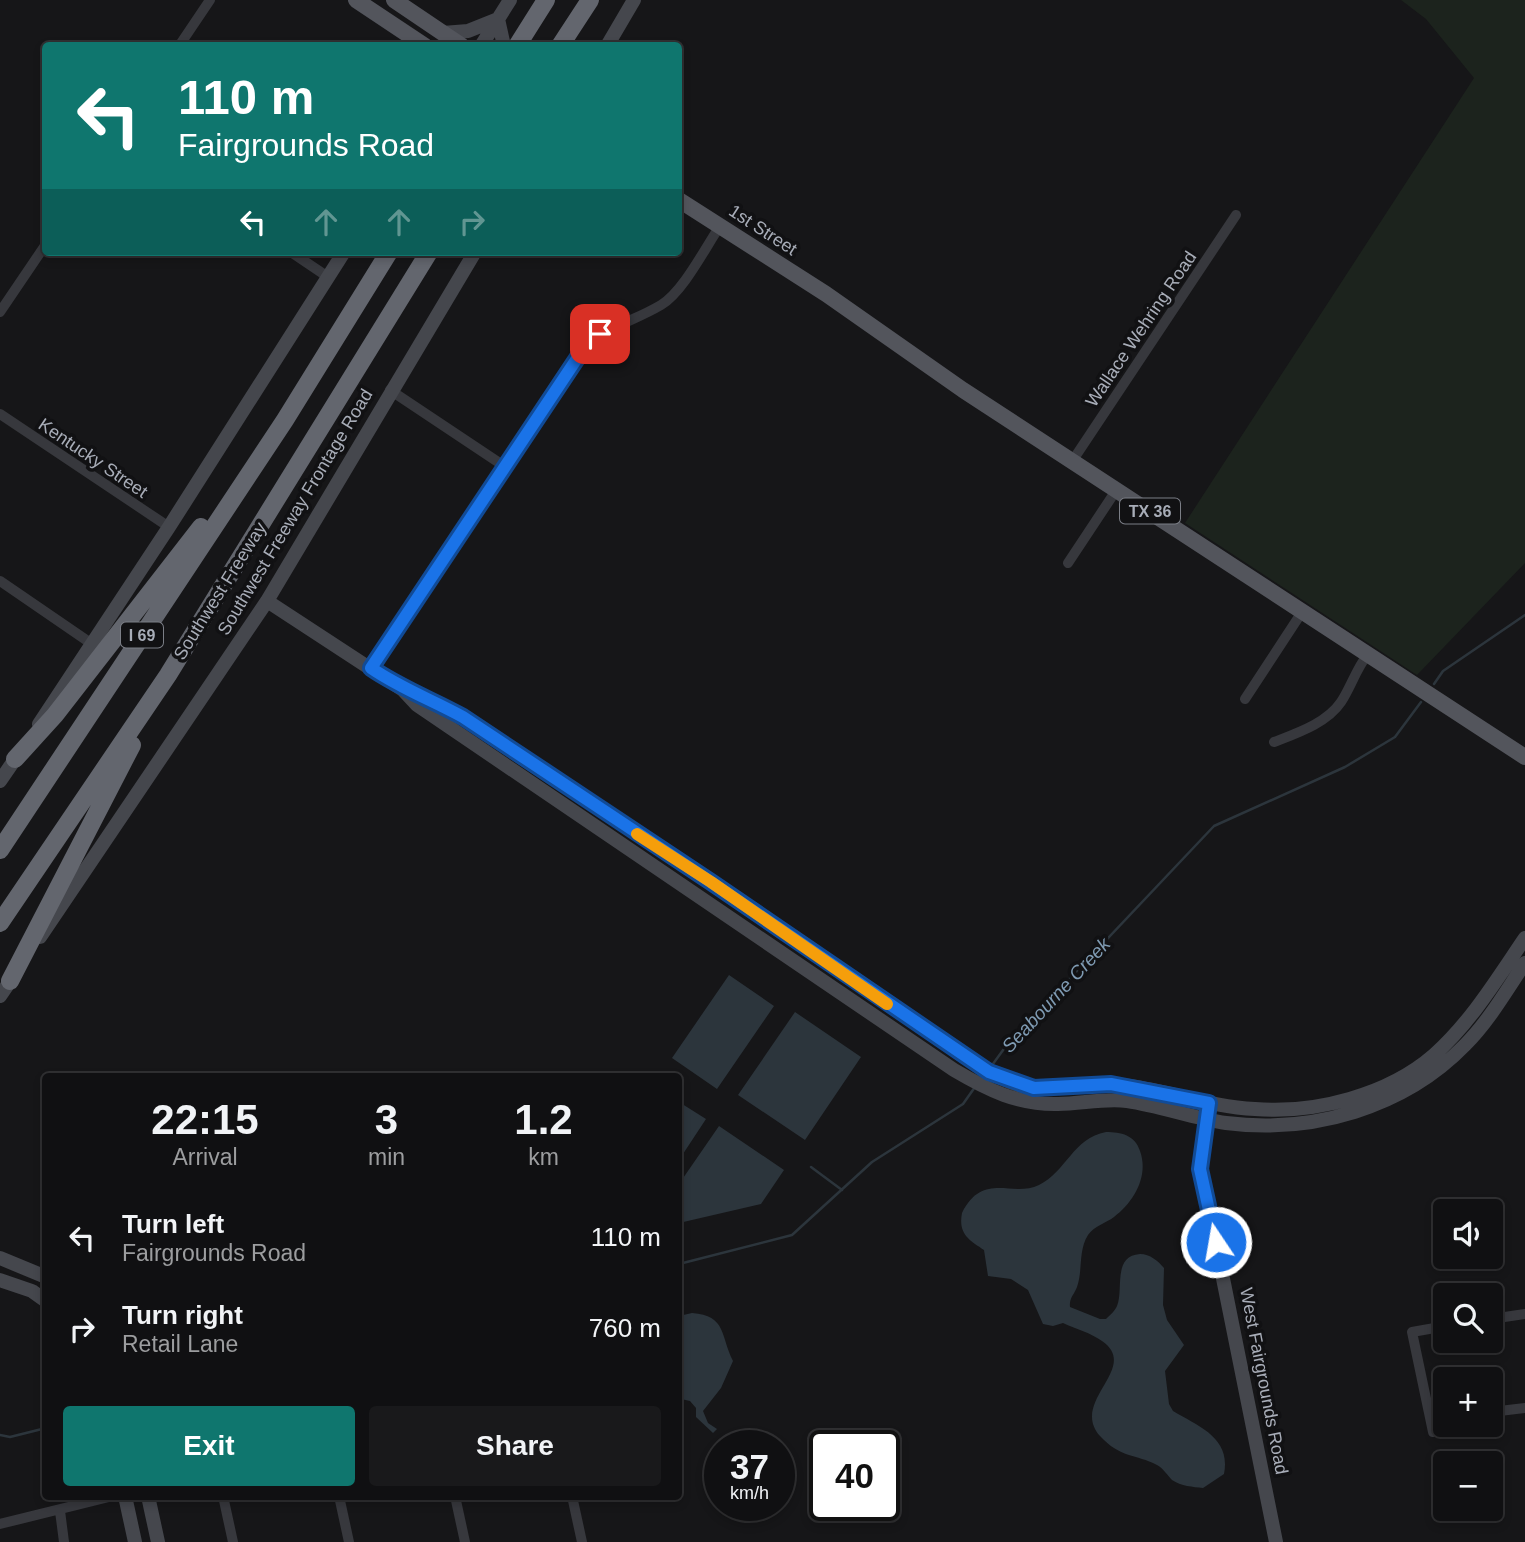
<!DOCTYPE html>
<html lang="en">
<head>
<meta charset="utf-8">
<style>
  :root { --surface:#101012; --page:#19191b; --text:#f1f3f6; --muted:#9c9d9f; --line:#303032; --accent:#0f766e }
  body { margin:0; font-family:Arial,sans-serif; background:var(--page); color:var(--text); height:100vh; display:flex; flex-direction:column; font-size:26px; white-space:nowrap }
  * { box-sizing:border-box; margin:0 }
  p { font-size:23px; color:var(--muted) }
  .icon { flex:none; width:38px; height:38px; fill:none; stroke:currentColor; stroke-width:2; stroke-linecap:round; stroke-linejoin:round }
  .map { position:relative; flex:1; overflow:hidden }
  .sheet { position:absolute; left:42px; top:1073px; width:640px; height:427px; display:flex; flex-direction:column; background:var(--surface); border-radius:7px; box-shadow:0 4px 10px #0003,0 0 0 2px var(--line) }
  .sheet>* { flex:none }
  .top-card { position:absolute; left:42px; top:42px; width:640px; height:214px; border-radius:7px; box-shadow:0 4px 10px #0003,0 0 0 2px var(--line); background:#0f766e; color:#fff; overflow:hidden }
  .fabs { position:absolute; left:1433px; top:1199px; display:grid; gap:14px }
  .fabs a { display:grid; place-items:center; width:70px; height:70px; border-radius:7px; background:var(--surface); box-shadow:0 4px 10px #0003,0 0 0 2px var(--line); font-size:35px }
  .speed { position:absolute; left:704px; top:1430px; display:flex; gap:14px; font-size:35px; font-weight:700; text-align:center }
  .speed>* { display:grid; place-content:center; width:91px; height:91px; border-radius:50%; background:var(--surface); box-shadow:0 4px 10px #0003,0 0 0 2px var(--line); line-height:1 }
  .speed small { font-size:18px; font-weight:400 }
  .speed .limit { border:4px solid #111; border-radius:10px; background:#fff; color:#111 }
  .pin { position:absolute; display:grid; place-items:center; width:60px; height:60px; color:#fff; margin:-30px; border-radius:14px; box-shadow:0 4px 10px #0006 }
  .me { position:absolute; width:77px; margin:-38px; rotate:348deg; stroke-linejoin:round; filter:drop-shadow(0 0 5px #0008) }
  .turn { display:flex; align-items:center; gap:24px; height:147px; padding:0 21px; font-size:32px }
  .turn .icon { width:91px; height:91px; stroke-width:2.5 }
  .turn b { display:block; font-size:49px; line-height:60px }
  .lanes { display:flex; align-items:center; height:66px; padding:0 21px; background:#0003; justify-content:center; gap:35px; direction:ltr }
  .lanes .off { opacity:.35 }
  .eta { display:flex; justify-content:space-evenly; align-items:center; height:119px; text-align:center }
  .eta b { font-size:42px; font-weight:700; line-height:49px }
  .action { display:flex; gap:14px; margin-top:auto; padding:14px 21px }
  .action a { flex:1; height:80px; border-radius:7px; background:var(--accent); color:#fff; font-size:28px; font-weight:700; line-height:80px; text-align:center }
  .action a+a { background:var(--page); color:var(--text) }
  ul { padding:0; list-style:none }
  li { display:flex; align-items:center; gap:21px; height:91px; padding:0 21px }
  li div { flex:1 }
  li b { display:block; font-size:26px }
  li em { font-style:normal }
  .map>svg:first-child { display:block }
  .green { fill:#1c231d }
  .water { fill:#2c353c }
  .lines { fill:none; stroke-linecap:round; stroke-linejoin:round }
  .stream { stroke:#2c353c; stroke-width:2.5 }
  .street { stroke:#37383d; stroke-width:10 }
  .secondary { stroke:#45474d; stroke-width:14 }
  .primary { stroke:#53555c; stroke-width:16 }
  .highway { stroke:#63666e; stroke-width:18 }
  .route-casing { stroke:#114b97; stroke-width:18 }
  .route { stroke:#1a73e8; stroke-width:12 }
  .slow { stroke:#f59e0b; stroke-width:12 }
  .labels { text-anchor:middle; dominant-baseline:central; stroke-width:7; stroke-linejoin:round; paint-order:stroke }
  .shield { fill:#111113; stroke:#7b7e86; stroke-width:2 }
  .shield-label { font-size:16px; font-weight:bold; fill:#a8adb8 }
  .street-label { font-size:18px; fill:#a8adb8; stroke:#111113 }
  .water-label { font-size:19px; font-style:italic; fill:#7f9bb3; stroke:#111113 }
</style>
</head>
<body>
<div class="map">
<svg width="1525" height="1542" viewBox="0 0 1525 1542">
  <rect width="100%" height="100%" fill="#161618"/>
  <path class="green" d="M1401 0H1525V563L1417 675 1185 523 1474 78 1426 19Z"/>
  <path class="water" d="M729 975 774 1006 717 1089 672 1058Z
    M795 1012 861 1057 805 1140 738 1095Z
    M679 1102 706 1119 679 1160Z
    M719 1126 784 1170 761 1204 679 1223V1184Z
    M1106 1132C1121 1132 1135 1135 1140 1151 1149 1176 1134 1202 1114 1217 1106 1223 1094 1226 1088 1235 1078 1251 1083 1270 1077 1287 1074 1295 1069 1298 1070 1307L1100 1319H1106C1110 1315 1115 1311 1117 1306 1124 1290 1112 1256 1140 1254 1150 1254 1158 1261 1164 1268L1163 1305 1167 1320 1184 1345 1165 1371 1169 1404 1173 1411C1200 1427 1231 1438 1224 1474L1203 1488C1193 1487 1181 1486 1172 1480 1167 1475 1164 1469 1157 1465 1136 1454 1120 1458 1100 1436 1069 1401 1141 1368 1102 1341 1091 1333 1076 1329 1063 1323L1053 1326 1043 1324 1028 1290 1011 1279 988 1276 984 1250C969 1240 958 1234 962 1213 983 1171 1012 1198 1039 1185 1066 1172 1073 1138 1106 1132Z
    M692 1313C727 1316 720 1335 733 1361L721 1388 703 1411 708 1423 717 1429 713 1433 696 1417V1408L690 1401 681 1399 679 1316Z"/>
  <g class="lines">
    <path class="stream" d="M1434 684 1443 671 1525 615
      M990 1068 1006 1046 1214 826 1345 767 1395 737 1421 702
      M811 1167 842 1190
      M679 1264 792 1235 872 1162 963 1104 975 1087
      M0 1435 10 1437 46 1428"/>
    <path class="street" d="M179 46 210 0
      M291 252 328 277
      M0 312 46 244
      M390 390 504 466
      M0 414 169 527
      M1073 460 1236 215
      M1068 563 1117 489
      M0 581 92 644
      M371 668 578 357C607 324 627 325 661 305 683 292 705 248 720 226
      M1245 699 1302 612
      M1274 742C1297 733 1327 723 1341 702 1351 687 1356 669 1368 654
      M1491 1319 1525 1314
      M1446 1326 1412 1332 1433 1432 1458 1429 1457 1424
      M1491 1412 1525 1408
      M223 1496 233 1542
      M339 1496 349 1542
      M455 1496 465 1542
      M572 1496 582 1542
      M60 1511 64 1542
      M0 1524 113 1496"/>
    <path class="secondary" d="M443 33 468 31 498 19 504 46
      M481 46 510 0
      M607 46 634 0
      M267 601 403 690 417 705 954 1070C988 1090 1018 1105 1058 1104 1081 1104 1104 1098 1127 1101 1161 1106 1192 1118 1226 1123 1312 1134 1404 1108 1465 1045 1489 1021 1506 991 1525 963
      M405 690 424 696 463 717 711 882 963 1056C985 1070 1009 1086 1035 1088 1067 1091 1098 1081 1130 1086 1172 1092 1212 1107 1255 1109 1315 1114 1388 1095 1434 1055 1471 1022 1497 979 1525 938
      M39 724 169 527 344 252
      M0 781 20 752
      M40 937 267 601 475 252
      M0 996 15 974
      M1207 1112 1201 1169 1276 1542
      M0 1258 46 1277
      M0 1280 32 1291 46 1301
      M125 1496 135 1542
      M148 1496 158 1542"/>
    <path class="primary" d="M356 0 425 46
      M394 0 462 46
      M679 200 826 294 963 390 1525 757"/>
    <path class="highway" d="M517 46 546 0
      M560 46 590 0
      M15 759 55 715 201 527
      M0 850 285 420 389 252
      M0 923 168 675 429 252
      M10 981 132 745"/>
  </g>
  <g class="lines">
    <g class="route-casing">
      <path id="route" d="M600 334 578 357 371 668C400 688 432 700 463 717L711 882 989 1072 1034 1088 1111 1084 1209 1103 1200 1169 1216 1242"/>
    </g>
    <use href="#route" class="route"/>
    <path class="slow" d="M637 834 711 882 887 1004"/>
  </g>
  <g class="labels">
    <g class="shield">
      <rect x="1120" y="498.5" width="60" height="25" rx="5"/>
      <rect x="121" y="622.5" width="42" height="25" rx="5"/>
    </g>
    <g class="shield-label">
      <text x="1150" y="511">TX 36</text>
      <text x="142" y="635">I 69</text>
    </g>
    <g class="street-label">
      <text transform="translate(763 230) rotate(33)">1st Street</text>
      <text transform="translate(1141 329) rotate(-56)">Wallace Wehring Road</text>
      <text transform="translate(93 458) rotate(34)">Kentucky Street</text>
      <text transform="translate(295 512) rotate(-59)">Southwest Freeway Frontage Road</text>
      <text transform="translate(220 591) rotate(-58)">Southwest Freeway</text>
      <text transform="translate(1264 1381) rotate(79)">West Fairgrounds Road</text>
    </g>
    <g class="water-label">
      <text transform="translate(1056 995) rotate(-47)">Seabourne Creek</text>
    </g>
  </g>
</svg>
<div class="fabs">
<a><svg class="icon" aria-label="sound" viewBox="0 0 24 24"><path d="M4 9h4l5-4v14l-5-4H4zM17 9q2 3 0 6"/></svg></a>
<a><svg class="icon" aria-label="search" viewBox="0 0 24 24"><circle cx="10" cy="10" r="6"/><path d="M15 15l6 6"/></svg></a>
<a>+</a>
<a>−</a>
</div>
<div class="speed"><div>37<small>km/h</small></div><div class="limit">40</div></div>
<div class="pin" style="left:600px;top:334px;background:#d93025"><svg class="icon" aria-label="arrive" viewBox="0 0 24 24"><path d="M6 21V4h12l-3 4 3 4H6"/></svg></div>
<svg class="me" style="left:1216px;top:1242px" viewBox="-20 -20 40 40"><circle r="17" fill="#1a73e8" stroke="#fff" stroke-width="3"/><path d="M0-11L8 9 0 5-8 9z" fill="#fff"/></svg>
<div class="top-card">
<div class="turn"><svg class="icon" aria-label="left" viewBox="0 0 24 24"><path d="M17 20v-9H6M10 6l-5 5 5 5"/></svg><div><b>110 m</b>Fairgrounds Road</div></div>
<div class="lanes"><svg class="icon" aria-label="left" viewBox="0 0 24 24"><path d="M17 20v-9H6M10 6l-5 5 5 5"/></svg><svg class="icon off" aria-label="ahead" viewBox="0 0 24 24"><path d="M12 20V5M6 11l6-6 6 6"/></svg><svg class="icon off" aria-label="ahead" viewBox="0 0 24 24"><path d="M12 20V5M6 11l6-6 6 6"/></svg><svg class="icon off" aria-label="right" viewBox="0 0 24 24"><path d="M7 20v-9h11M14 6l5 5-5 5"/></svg></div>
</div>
<section class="sheet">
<div class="eta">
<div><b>22:15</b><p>Arrival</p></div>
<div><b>3</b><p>min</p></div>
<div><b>1.2</b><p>km</p></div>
</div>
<ul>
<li><svg class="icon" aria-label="left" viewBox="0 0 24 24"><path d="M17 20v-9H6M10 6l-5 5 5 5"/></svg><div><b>Turn left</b><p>Fairgrounds Road</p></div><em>110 m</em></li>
<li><svg class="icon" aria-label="right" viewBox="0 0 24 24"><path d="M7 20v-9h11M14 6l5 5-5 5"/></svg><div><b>Turn right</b><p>Retail Lane</p></div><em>760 m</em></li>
</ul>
<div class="action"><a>Exit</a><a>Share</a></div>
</section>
</div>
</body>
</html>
